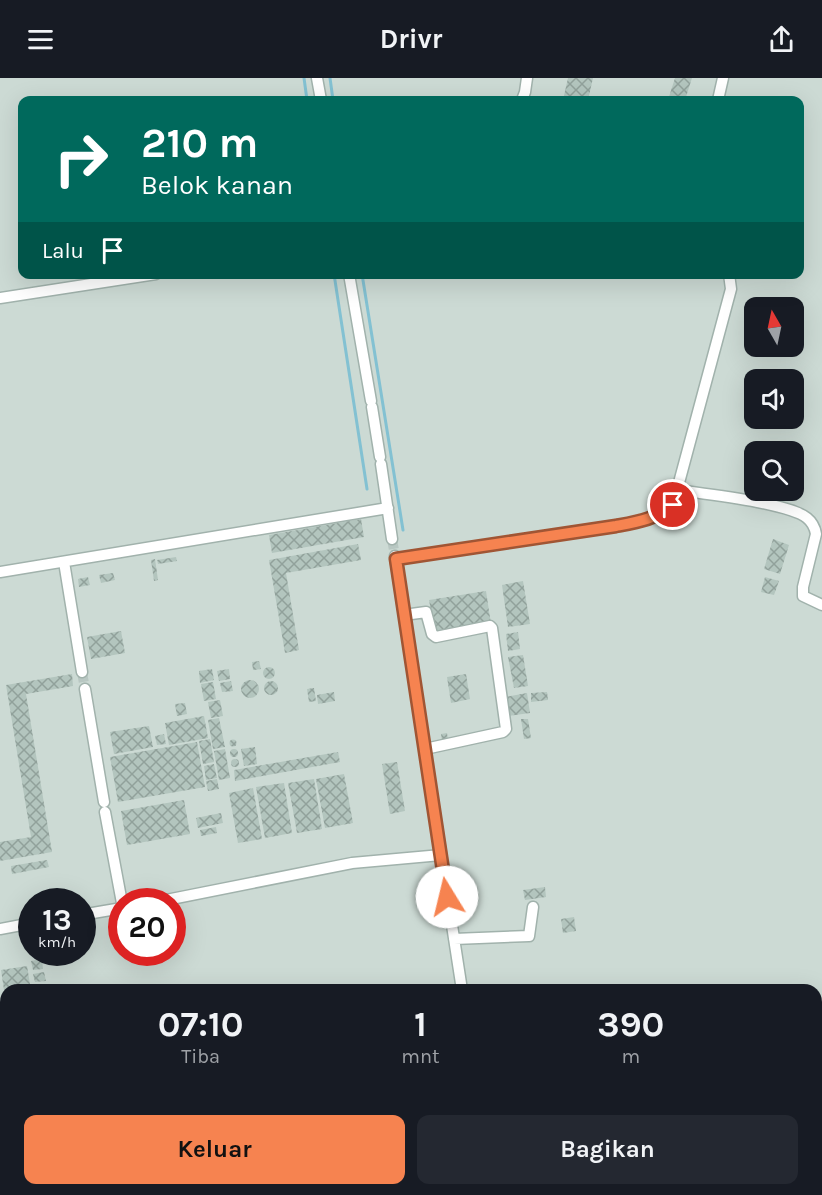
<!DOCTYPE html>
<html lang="id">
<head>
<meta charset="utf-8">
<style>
  :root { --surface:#171b24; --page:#242831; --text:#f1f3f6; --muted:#9ea1a6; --accent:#f68350 }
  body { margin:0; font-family:Karla,sans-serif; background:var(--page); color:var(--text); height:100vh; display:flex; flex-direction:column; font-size:22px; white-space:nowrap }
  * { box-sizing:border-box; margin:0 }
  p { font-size:20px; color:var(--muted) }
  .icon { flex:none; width:33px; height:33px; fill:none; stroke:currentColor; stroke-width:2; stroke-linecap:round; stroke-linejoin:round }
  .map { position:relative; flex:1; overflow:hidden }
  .details { position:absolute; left:0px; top:906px; width:822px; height:212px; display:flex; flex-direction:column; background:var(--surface); border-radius:18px 18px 0 0; box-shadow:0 6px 24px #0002 }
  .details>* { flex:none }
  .top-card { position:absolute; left:18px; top:18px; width:786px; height:183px; border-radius:12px; box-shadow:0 6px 24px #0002; background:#00695c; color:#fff; overflow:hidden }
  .needle { width:39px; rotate:351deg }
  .fabs { position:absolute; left:744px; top:219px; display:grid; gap:12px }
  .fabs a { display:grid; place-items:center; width:60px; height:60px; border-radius:12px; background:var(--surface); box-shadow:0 6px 24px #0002; font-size:30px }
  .speed { position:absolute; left:18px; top:810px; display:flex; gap:12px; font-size:30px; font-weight:700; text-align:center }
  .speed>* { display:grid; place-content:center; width:78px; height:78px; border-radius:50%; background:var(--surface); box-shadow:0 6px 24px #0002; line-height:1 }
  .speed small { font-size:15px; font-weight:400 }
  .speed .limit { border:9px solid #d22; background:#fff; color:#111 }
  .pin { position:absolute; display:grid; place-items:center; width:51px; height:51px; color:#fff; margin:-26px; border:3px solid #fff; border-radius:50%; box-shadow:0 2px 6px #0007 }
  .me { position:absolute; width:66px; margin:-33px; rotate:351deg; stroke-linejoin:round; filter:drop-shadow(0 0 4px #0008) }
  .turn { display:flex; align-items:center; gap:21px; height:126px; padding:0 24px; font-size:27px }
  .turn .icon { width:78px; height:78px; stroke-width:2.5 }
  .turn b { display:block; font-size:42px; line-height:51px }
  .then { display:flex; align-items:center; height:57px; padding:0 24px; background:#0003; gap:12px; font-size:22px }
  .eta { display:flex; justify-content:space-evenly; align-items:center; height:102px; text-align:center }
  .eta b { font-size:36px; font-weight:700; line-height:42px }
  .primary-button { display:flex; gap:12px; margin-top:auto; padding:12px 24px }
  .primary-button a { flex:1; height:69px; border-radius:12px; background:var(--accent); color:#111; font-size:24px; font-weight:700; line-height:69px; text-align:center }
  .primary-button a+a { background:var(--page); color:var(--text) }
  header { display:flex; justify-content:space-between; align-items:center; height:78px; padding:0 24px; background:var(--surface); font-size:27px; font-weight:700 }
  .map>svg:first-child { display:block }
  .built { fill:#ccdad4; fill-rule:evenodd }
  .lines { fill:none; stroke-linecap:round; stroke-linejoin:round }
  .stream { stroke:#83c1d2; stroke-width:3 }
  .building { fill:url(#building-cross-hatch) }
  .minor-tunnel { stroke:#b8c7c2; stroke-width:10; stroke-dasharray:10 5; stroke-linecap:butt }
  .minor-casing { stroke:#a1b2ac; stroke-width:13 }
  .minor { stroke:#fff; stroke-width:10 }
  .route-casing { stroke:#a05534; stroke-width:15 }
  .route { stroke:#f68350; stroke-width:10 }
</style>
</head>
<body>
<header><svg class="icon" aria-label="menu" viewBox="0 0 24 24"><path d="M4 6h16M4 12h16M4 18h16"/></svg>Drivr<svg class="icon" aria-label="share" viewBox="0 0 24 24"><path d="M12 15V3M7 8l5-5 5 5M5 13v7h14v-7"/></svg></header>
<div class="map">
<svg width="822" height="1117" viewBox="0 0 822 1117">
  <defs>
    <pattern id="building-cross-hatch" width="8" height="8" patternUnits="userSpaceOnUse" patternTransform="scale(1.5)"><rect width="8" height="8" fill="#b3c5be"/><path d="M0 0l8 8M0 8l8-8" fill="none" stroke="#91a19b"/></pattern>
  </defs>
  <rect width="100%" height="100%" fill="#deeae5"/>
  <path class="built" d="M0 0H822V1117H0ZM22 22H800V196H22ZM754 230H794V268H754ZM754 302H794V340H754ZM754 374H794V412H754ZM32 824H82V874H32ZM122 824H172V874H122ZM6 912H816V1112H6Z"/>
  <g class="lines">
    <path class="stream" d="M304 0 307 22
      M330 0 333 22
      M334 196 367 411
      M362 196 403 452"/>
  </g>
  <path class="building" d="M568 0H593L588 22H563Z
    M675 0H692L685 22H668Z
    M361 441 364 459 272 475 269 457Z
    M773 461 789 467 780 496 764 491Z
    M358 466 361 482 286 495 299 572 285 575 269 482Z
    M176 479 177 483 158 486 157 482Z
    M155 481 158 502 154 503 151 482Z
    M113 495 115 502 101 505 99 497Z
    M88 499 90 507 79 509 78 501Z
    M765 499 779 503 774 517 761 514Z
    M523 503 530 546 508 549 502 507Z
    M486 513 491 546 435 555 429 522Z
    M121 553 125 575 91 581 87 559Z
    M518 554 520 571 508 573 506 556Z
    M523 577 528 608 514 610 508 579Z
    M259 583 261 591 253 592 252 584Z
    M263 595a6 6 0 1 1 12 0a6 6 0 1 1-12 0Z
    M212 591 214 602 200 605 199 593Z
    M229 591 230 601 219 603 217 593Z
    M72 596 73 608 26 616 52 774 0 783V764L31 759 6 607Z
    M466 596 470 621 451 625 447 599Z
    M241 611a9 9 0 1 1 18 0a9 9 0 1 1-18 0Z
    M231 603 233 613 222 614 220 605Z
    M264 610a7 7 0 1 1 14 0a7 7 0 1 1-14 0Z
    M213 604 216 621 204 623 201 606Z
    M314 610 316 623 309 624 307 611Z
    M334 614 335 623 318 626 317 617Z
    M547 614 548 622 531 624V615Z
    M527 615 530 635 508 638 505 619Z
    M220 622 223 638 211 640 208 624Z
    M185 625 187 636 177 638 175 626Z
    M204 638 208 660 169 667 165 645Z
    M219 640 225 669 213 671 208 642Z
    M521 641H528L531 660 524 661Z
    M149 648 153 669 114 676 110 654Z
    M447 655 448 662 442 663 441 656Z
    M164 656 166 666 157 667 155 658Z
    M210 661 214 684 203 686 199 663Z
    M229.5 665a3.5 3.5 0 1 1 7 0a3.5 3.5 0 1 1-7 0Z
    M197 664 205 709 118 724 110 679Z
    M255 669 257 686 244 688 241 671Z
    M230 675a4 4 0 1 1 8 0a4 4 0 1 1-8 0Z
    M225 671 230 700 219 702 214 673Z
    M338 674 340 684 235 703 234 692Z
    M231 685a4 4 0 1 1 8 0a4 4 0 1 1-8 0Z
    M397 684 405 733 390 736 382 686Z
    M214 686 217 700 206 702 204 688Z
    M344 696 353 745 325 750 316 701Z
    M217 701 219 711 208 713 206 703Z
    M314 701 322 751 297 755 288 705Z
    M284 705 292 755 265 760 256 709Z
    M253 710 262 761 238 765 229 715Z
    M184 722 190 756 127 767 121 733Z
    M221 735 223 745 198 750 196 740Z
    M216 749 217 755 201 758 200 752Z
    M47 782 49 789 12 796 11 788Z
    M545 809 546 819 525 822 523 812Z
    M574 839 576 853 563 855 561 841Z
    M42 881 43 891 33 892 31 883Z
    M27 888 31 912H4L1 892Z
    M44 894 46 903 35 904 33 896Z
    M47 906 48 912H37L36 908Z
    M0 1010H3L4 1019 0 1020Z"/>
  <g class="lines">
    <path class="minor-tunnel" d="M392 461 395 478
      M82 594 85 611"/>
    <g class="minor-casing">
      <path id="minor" d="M317 0 321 22
        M522 22 525 14 527 0
        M718 22 723 0
        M349 196 371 323
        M0 220 156 196
        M372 329 380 379
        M381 386 392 461
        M678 412C705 416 789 425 807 440 812 444 815 450 816 456L803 509V518L822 527
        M395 478 462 912
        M396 481 616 448C637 444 656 441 673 427L731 211 729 196
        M64 484 82 594
        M0 494 388 430
        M404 537 426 534 432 556 436 559 490 548 492 550 506 651 503 654 425 671
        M85 611 104 724
        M105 734 122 825
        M156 824 352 785 441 777
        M87 836 122 830
        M0 851 32 845
        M454 861 529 858 533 829
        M0 935 6 970
        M30 1112 31 1117
        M161 1117 195 1112
        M481 1117 483 1112"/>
    </g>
    <use href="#minor" class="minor"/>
  </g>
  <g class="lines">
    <g class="route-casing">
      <path id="route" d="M447 819 396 481 616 448C637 444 656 441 673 427"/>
    </g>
    <use href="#route" class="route"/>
  </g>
</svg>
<div class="fabs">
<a><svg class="needle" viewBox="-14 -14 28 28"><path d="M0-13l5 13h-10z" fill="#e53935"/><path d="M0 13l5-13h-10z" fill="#9ea1a6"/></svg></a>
<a><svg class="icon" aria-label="sound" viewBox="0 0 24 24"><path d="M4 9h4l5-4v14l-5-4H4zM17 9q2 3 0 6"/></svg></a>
<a><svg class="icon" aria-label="search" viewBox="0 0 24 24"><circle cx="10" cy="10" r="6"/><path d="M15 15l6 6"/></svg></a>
</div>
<div class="speed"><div>13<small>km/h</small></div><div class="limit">20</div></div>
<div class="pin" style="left:673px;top:427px;background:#d93025"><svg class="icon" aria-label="arrive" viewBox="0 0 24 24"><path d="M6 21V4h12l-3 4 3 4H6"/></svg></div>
<svg class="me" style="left:447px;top:819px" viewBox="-20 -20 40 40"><circle r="19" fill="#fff"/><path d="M0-13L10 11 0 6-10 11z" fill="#f68350"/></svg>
<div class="top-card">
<div class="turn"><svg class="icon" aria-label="right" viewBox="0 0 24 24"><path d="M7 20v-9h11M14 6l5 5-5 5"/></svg><div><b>210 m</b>Belok kanan</div></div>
<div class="then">Lalu<svg class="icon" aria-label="arrive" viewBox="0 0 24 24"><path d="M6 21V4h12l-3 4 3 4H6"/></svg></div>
</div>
<section class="details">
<div class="eta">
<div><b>07:10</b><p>Tiba</p></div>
<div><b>1</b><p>mnt</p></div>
<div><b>390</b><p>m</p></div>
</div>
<div class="primary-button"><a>Keluar</a><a>Bagikan</a></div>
</section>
</div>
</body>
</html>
